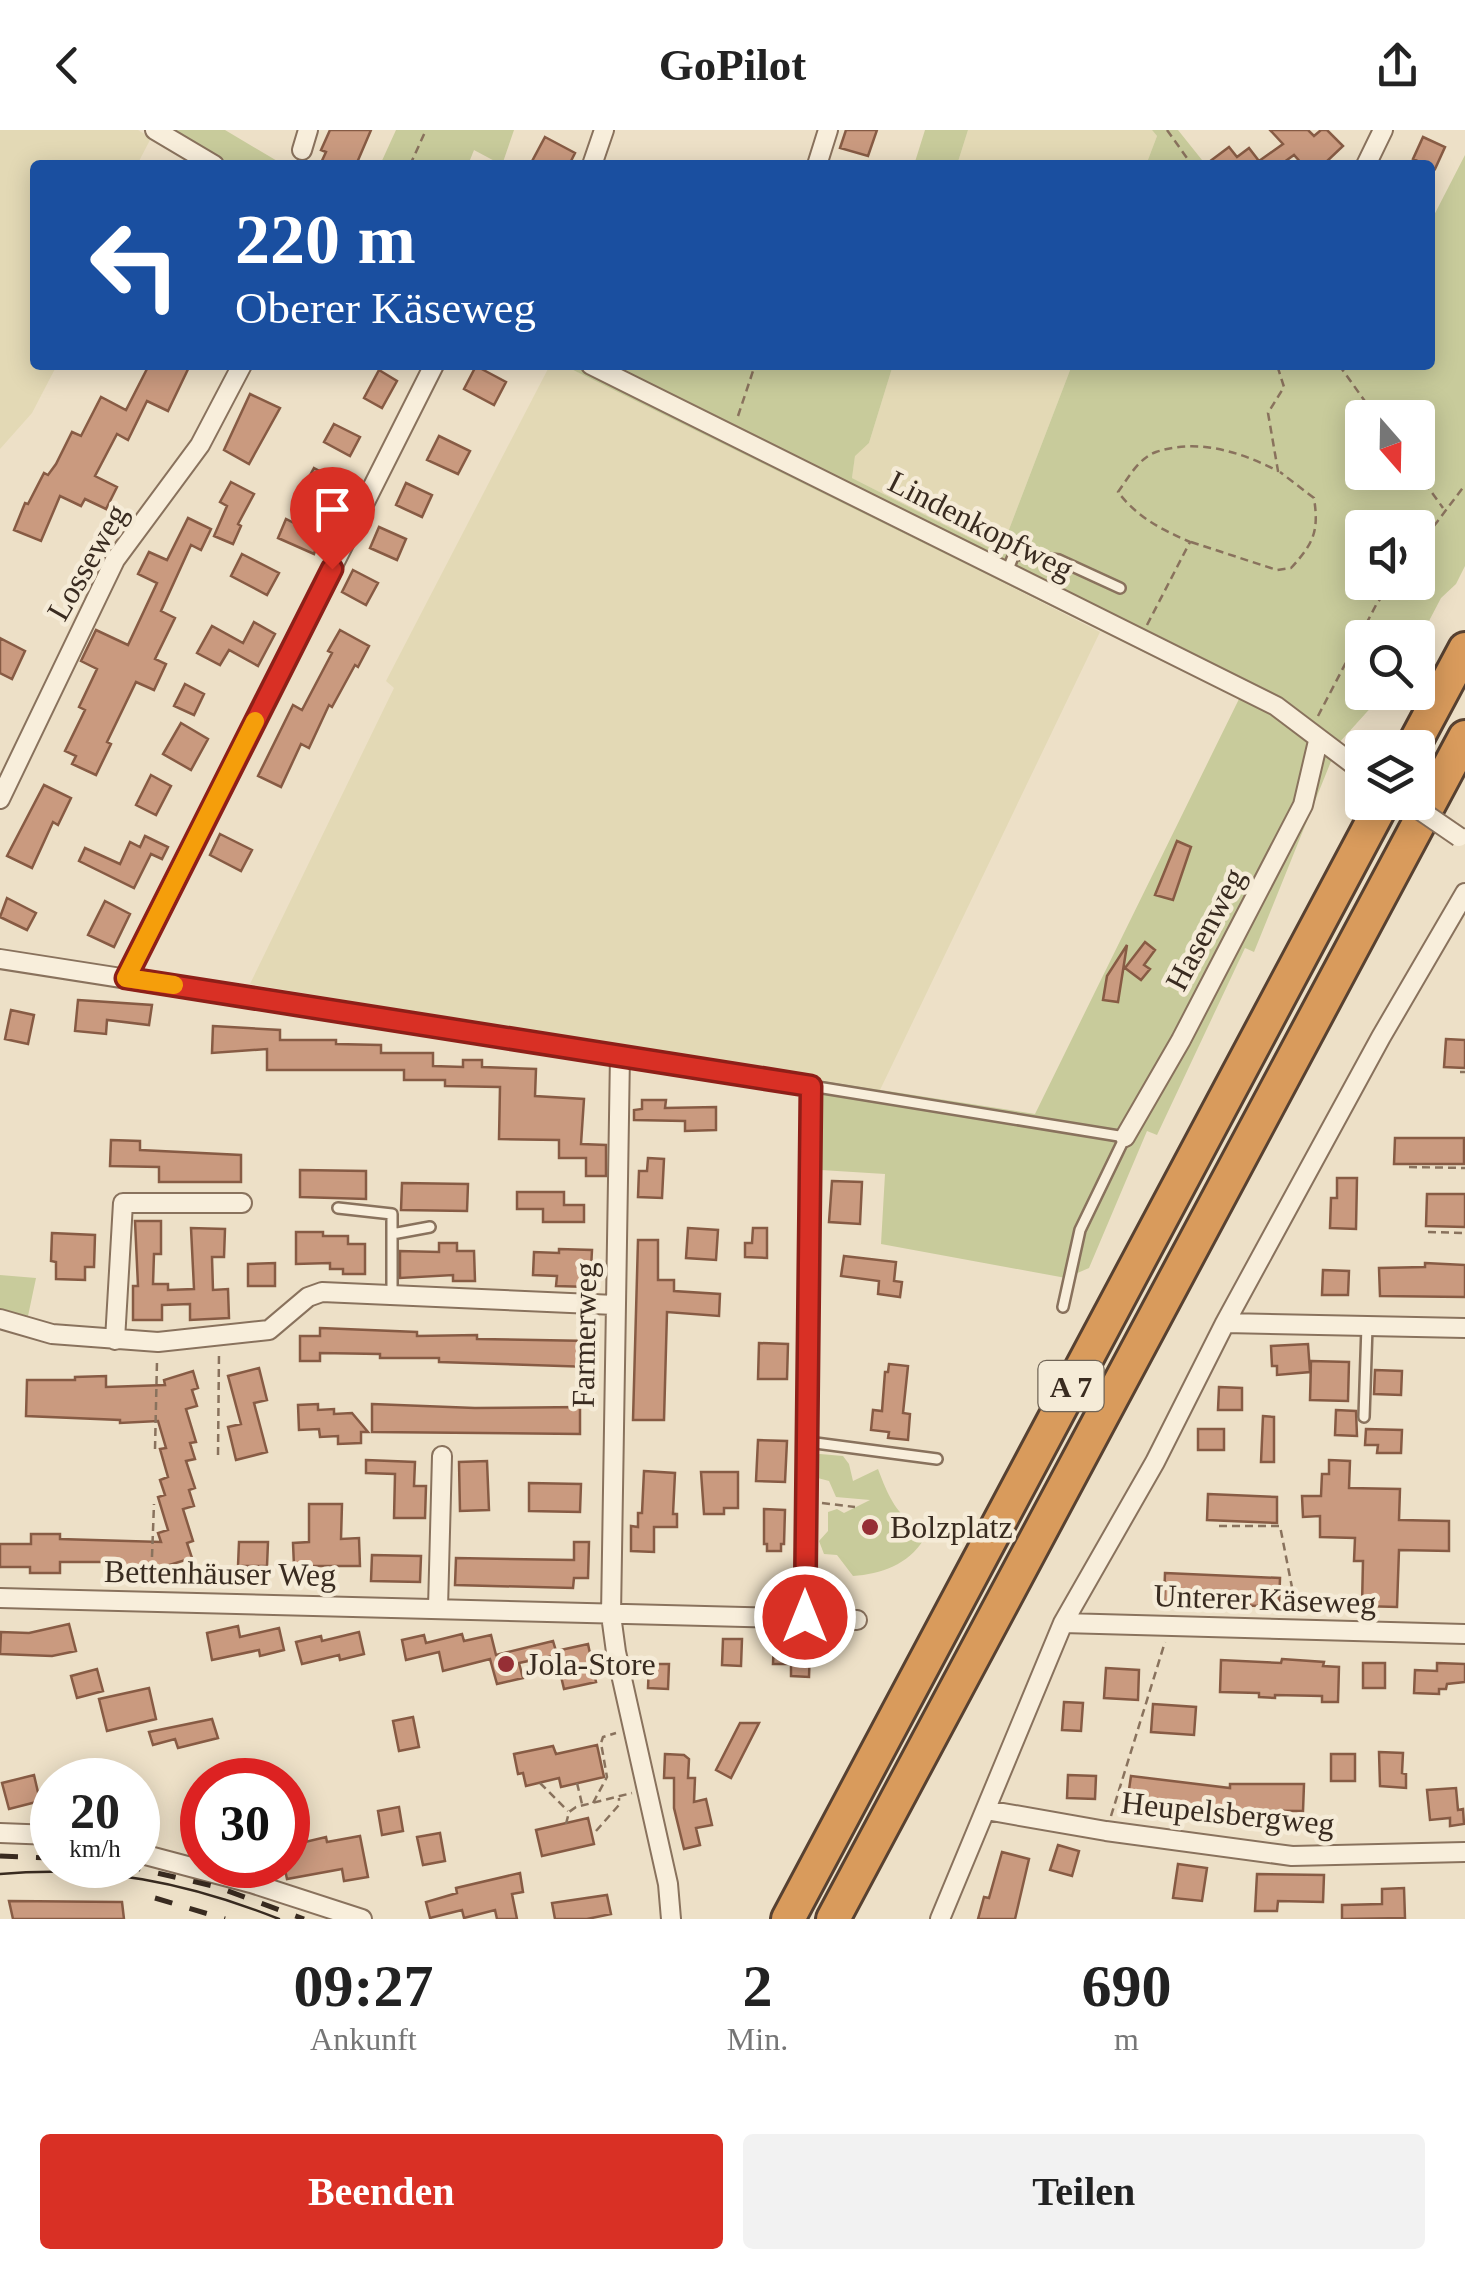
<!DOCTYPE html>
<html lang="de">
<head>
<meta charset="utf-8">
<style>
  :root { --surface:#fff; --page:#f2f2f2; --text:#222; --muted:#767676; --accent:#d93025 }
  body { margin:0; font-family:"Times New Roman",serif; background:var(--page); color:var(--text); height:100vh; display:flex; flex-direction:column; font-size:38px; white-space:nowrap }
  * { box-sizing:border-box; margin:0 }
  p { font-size:32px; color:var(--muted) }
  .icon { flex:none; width:55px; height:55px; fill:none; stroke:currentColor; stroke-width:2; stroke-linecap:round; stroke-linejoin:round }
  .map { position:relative; height:1789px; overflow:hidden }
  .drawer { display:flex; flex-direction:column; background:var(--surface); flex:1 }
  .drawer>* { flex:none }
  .top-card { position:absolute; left:30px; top:30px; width:1405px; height:210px; border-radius:10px; box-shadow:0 5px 25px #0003; background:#1a4fa0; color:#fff; overflow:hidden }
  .needle { width:65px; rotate:160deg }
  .buttons { position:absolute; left:1345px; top:270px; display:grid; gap:20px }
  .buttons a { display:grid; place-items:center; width:90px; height:90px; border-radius:10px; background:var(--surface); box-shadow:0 5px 25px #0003; font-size:50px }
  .speed { position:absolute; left:30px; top:1628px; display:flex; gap:20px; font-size:50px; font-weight:700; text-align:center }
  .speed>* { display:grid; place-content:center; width:130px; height:130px; border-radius:50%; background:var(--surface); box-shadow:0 5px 25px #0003; line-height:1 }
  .speed small { font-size:25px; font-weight:400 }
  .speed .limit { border:15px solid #d22; background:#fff; color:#111 }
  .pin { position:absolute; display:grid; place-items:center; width:85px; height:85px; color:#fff; margin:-102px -42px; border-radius:50% 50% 50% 0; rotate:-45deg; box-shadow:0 0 10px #0007 }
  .pin .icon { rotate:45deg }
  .me { position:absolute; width:110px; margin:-55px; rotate:0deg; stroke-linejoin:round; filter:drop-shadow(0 0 8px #0008) }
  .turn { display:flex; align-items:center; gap:35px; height:210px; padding:0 40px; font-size:45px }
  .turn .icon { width:130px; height:130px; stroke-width:2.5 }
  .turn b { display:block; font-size:70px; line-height:85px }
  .eta { display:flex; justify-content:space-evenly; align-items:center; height:170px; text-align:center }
  .eta b { font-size:60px; font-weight:600; line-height:70px }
  .primary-button { display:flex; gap:20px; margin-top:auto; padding:20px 40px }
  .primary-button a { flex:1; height:115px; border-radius:10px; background:var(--accent); color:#fff; font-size:40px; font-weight:600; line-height:115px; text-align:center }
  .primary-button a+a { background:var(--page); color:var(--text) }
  header { display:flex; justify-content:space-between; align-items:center; height:130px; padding:0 40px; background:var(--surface); font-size:45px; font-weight:600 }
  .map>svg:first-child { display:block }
  .farmland { fill:#e3d9b5 }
  .green { fill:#c8cb9b; fill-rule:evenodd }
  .building { fill:#ca9a7f; stroke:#875b44; stroke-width:2.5 }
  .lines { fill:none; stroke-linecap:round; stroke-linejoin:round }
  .lane-casing { stroke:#89725d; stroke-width:14 }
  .street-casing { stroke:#89725d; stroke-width:22 }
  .highway-casing { stroke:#574131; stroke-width:38 }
  .path { stroke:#89725d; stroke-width:2.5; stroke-dasharray:8 5; stroke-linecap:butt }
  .lane { stroke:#f8eedb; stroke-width:9 }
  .street { stroke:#f8eedb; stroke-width:18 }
  .highway { stroke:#d99b5c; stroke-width:32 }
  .tram { stroke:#392b20; stroke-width:2.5 }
  .rail { stroke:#392b20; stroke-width:5; stroke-dasharray:18 18; stroke-linecap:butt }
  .street-bridge-casing { stroke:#89725d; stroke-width:22; stroke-linecap:butt }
  .street-bridge { stroke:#f8eedb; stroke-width:18 }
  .route-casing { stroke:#8d1f18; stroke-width:25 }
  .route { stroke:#d93025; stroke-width:18 }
  .slow { stroke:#f59e0b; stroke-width:18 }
  .poi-dot { fill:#962f35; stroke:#f5ebd7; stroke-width:4 }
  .labels { text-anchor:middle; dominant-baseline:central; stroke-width:9; stroke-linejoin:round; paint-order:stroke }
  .shield { fill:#f5ebd7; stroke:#716557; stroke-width:2.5 }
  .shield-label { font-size:30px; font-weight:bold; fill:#392b20 }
  .street-label { font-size:32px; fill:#392b20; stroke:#f5ebd7 }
  .poi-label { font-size:32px; fill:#392b20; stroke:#f5ebd7; text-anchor:start }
</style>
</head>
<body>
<header><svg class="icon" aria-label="back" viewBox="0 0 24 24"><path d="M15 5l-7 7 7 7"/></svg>GoPilot<svg class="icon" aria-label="share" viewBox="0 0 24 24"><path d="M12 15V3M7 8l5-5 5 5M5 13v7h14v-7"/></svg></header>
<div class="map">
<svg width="1465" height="1789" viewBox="0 0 1465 1789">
  <rect width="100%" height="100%" fill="#ede0c7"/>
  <path class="farmland" d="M0 0H138L151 8 137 35H35V235H57L32 283 0 319Z
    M968 0H1152L1157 6 1146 35H957Z
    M550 235H563L807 353 1100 502 880 960 250 854 394 558 386 551Z
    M893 235H1072L1000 423 852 348 855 325 869 313Z"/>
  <path class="green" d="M169 0H225L284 35H228Z
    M396 0H514L502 35 474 20 468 35H380Z
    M925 0H968L957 35H914Z
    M1152 0H1178L1206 35H1146L1157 6Z
    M1465 25V436L1456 454 1441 468 1418 512V508H1362V562L1384 563 1338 614 1254 822 1245 818 1157 1005 1147 1001 1089 1138 1066 1148 881 1114 885 1044 821 1040 823 951 1035 984 1239 569 563 235H893L869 313 855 326 852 348 1000 423 1072 235H1430V93ZM1362 288H1418V342H1362ZM1362 398H1418V452H1362Z
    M0 1145 36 1148 28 1186 0 1179Z
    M820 1324 843 1326 849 1334 853 1351 878 1339C889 1368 896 1384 922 1401L924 1409C908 1435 881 1444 853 1446L837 1425 824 1424 819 1411 828 1401V1382L837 1379 844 1383 870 1370 836 1367 829 1351 814 1347 815 1325Z"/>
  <path class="building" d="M330 0H371L356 35H320L326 22 321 20Z
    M846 0H877L868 26 840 18Z
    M1270 0H1308L1314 6 1321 0H1327L1343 16 1323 35H1303L1294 25 1280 35H1205L1229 17 1237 27 1249 18 1259 31 1283 14Z
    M545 7 575 23 569 35H530Z
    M1423 7 1445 17 1435 39 1413 29Z
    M149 235H190L168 281 147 271 128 310 117 304 95 346 117 357 106 379 85 369 81 376 60 366 41 411 14 400 25 373 28 374 44 343 48 345 56 334 72 302 81 306 101 267 126 280Z
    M476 236 506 252 494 275 464 259Z
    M379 240 397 251 382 278 364 268Z
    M250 264 280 278 249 334 224 320Z
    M334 294 360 307 350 326 324 312Z
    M439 306 470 321 458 344 427 330Z
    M314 338 346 355 323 398 314 424 278 408 286 389 306 399 318 373 300 364Z
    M231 352 254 364 238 394 241 396 233 414 214 406 227 376 220 372Z
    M406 353 432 365 422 387 396 375Z
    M188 388 211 399 201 420 191 415 161 481 175 488 155 529 166 534 154 560 136 552 107 612 111 614 96 645 72 634 76 626 65 621 85 580 79 577 97 539 81 531 96 500 128 515 157 453 138 444 149 422 167 430Z
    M379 397 406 409 397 430 370 418Z
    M242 424 279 443 267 465 231 446Z
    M353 440 378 453 366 475 342 462Z
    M254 492 275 504 258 536 229 520 220 535 197 523 212 496 243 513Z
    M340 500 369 516 358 537 355 535 332 577 329 575 309 618 301 614 281 657 258 646 293 575 302 580 332 523 328 521Z
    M0 508 25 521 12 549 0 543Z
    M185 554 204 564 194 585 174 576Z
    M181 593 208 609 191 640 163 624Z
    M151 645 171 656 156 685 136 675Z
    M44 655 71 668 58 695 53 692 32 738 7 726Z
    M220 704 252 720 241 741 210 725Z
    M145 706 168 717 162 729 151 724 134 758 79 731 85 718 120 734 130 712 140 717Z
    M1177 711 1191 717 1173 770 1155 765Z
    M7 768 36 783 27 800 0 787Z
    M105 771 130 784 114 817 88 805Z
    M1145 812 1155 820 1144 835 1150 839 1141 850 1125 838Z
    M1127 815 1118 872 1103 870 1107 846Z
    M78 870 152 875 149 895 107 890 106 904 75 901Z
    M11 880 34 885 28 914 5 909Z
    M213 896 280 900V910H336V914L381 915V923H433V936L463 937V930H482V937L536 939 535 966 584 969 581 1014 606 1015V1046H586V1028H559V1010L499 1009 500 957 445 956V950H404V940H267V919L212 923Z
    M1446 909 1465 910V938L1444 937Z
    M642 970H666L665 978 716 977V1000L685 1001V991L634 990V980L642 979Z
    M1395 1008H1464V1034H1394Z
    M111 1010 140 1011V1020L241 1025V1052H159V1037L110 1036Z
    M648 1028 664 1029 662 1068 638 1067 639 1041H647Z
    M300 1040 366 1041V1069L300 1067Z
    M1337 1048H1357L1356 1099 1330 1098 1331 1068H1337Z
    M832 1051 862 1052 860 1094 829 1092Z
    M402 1053 468 1054 467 1081 401 1080Z
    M517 1062H564V1075H584V1092H543V1079H517Z
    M1427 1064H1465V1097L1426 1096Z
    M135 1091H161V1124H154L153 1154H168V1160L194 1159 191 1098 225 1099 224 1127H212L213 1160 228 1159 229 1188 190 1190V1174L162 1175V1190H133V1156H138Z
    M688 1098 718 1100 716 1130 686 1128Z
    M753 1098H767V1128L745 1127V1113H752Z
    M296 1102H323V1106H348V1114H365V1144H343V1139H330V1133L296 1134Z
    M52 1103 95 1105 94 1137H85V1150L56 1149V1132L51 1131Z
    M638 1110H658V1150H674V1161L720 1164 719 1186 667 1182 664 1290H633Z
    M439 1113H457V1121H474L475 1151H453V1145L400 1148V1121L439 1122Z
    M559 1119 592 1120 590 1157 556 1156 557 1146 533 1145 534 1122 559 1123Z
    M844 1126 896 1132 894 1151 902 1152 900 1167 878 1164 879 1151 841 1146Z
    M275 1133V1156H248V1134Z
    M1425 1133 1465 1135V1167L1380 1166 1379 1138 1425 1137Z
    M1323 1140 1349 1141 1348 1165H1322Z
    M320 1198 417 1202V1206L477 1205V1209L591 1211V1237L439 1232V1228H380V1224L320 1223V1231H300V1206H320Z
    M759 1213 788 1214 787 1249H758Z
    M1308 1214 1310 1242 1277 1245V1236H1272L1271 1216Z
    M1311 1231 1349 1232 1348 1271 1310 1270Z
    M889 1234 908 1236 903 1283 910 1284 908 1310 888 1308 889 1302 871 1300 873 1280 882 1281 885 1242H888Z
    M259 1238 267 1270 254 1273 267 1322 236 1330 228 1297 241 1294 228 1246Z
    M1375 1240 1402 1241 1401 1265 1374 1264Z
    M193 1241 198 1258 192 1260 197 1276 186 1279 196 1312 190 1313 195 1329 186 1331 195 1358 189 1360 194 1376 183 1379 193 1411 187 1413 192 1428 147 1442 115 1441V1432H60V1443H30V1437H0V1414H31V1404H60V1409L161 1412 158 1403 168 1400 158 1367 165 1365 160 1350 168 1347 160 1319 166 1318 158 1291 120 1293V1290L26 1286 27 1250H75V1247L106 1246V1257L165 1255 164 1250Z
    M1219 1257 1242 1258V1280H1218Z
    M318 1274V1280L334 1279V1284L352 1283 368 1302H361V1313L338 1314V1306L320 1307 319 1299 299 1300 298 1275Z
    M372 1274 475 1278 580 1277V1304L372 1302Z
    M1336 1280 1356 1281 1357 1306 1335 1305Z
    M1263 1286 1274 1287V1332H1261Z
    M1198 1299H1224V1320H1198Z
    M1366 1299 1402 1300 1401 1323H1377L1378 1315H1365Z
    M758 1310 787 1311 785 1352 756 1351Z
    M366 1330 415 1332 414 1356H426L425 1388H394L395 1344 366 1343Z
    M1329 1330 1350 1331 1349 1358 1400 1359 1399 1390 1449 1391V1421L1399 1420 1397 1477 1362 1476 1363 1431H1354L1355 1408 1320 1407V1386L1303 1387 1302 1366H1321L1322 1344H1329Z
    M487 1331 489 1380 460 1381 459 1332Z
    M644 1341 675 1343 673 1384H677V1397H654V1422L631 1421V1396L638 1397V1383H642Z
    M701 1342H738V1378H724V1384H704Z
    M529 1353 581 1354 580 1382 529 1381Z
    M1208 1364 1277 1367V1393L1207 1390Z
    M309 1374H342L341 1409 359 1408 360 1436H294L293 1413 309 1412Z
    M764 1379 785 1380 784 1414H781V1421H767V1414H764Z
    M239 1412H268L267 1436H238Z
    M574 1412H589L588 1448H574L573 1458 455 1455 456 1428 574 1430Z
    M372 1425 421 1426 420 1452 371 1451Z
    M1165 1443 1280 1448 1279 1477 1164 1471Z
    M69 1494 76 1521 52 1526 0 1524 1 1502 29 1503Z
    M238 1496 240 1507 279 1498 284 1520 260 1526 259 1520 212 1530 207 1503Z
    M359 1502 364 1524 340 1530 339 1525 302 1534 296 1512 321 1506 322 1511Z
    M462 1504 464 1511 491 1505 496 1525 553 1511 556 1521 588 1514 596 1552 564 1559 556 1525 519 1533 523 1548 497 1554 490 1529 443 1541 439 1522 406 1530 402 1510 424 1505 426 1513Z
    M723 1509H742L741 1536 722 1535Z
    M774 1511 810 1516 809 1547 791 1546V1534H773Z
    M1282 1529 1324 1532 1323 1536 1339 1537 1338 1572H1322V1566L1275 1565V1568L1259 1567V1563L1220 1562 1221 1530 1281 1533Z
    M1363 1533H1385V1558H1363Z
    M1437 1533 1465 1534V1552L1447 1554 1446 1559H1439V1564L1414 1563 1415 1540 1437 1541Z
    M649 1534H669L668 1559 648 1558Z
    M1106 1538 1139 1540 1138 1570 1104 1568Z
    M97 1539 103 1561 77 1568 71 1546Z
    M149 1558 156 1589 107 1601 99 1569Z
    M1064 1572 1083 1573 1081 1601 1062 1600Z
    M1153 1574 1196 1577 1194 1605 1151 1602Z
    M413 1587 419 1617 399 1621 393 1591Z
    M212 1589 218 1608 178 1618 175 1609 153 1615 149 1602Z
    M740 1593H759L731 1648 716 1640Z
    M597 1615 604 1647 561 1657 559 1648 526 1656 523 1643 518 1644 514 1624 553 1616 556 1624Z
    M1379 1622 1403 1623 1402 1643 1406 1644V1658L1380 1656Z
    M665 1624 684 1625 689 1629 688 1648H695L694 1672 706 1669 712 1695 696 1698 700 1715 684 1719 674 1678V1648H664Z
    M1331 1624H1355V1651H1331Z
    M34 1645 40 1671 9 1679 2 1653Z
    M1068 1645 1096 1646 1095 1669 1067 1668Z
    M1131 1646 1230 1658V1654H1304L1303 1681 1207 1680 1206 1683 1127 1673Z
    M1456 1658 1458 1680 1463 1679 1464 1694 1450 1696V1688L1430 1690 1427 1660Z
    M399 1677 403 1701 382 1705 378 1681Z
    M588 1688 594 1714 542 1726 536 1700Z
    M440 1703 445 1731 423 1735 417 1707Z
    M360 1706 368 1747 344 1751 342 1739 287 1749 284 1735H288V1716L326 1707 327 1712Z
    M1058 1715 1079 1721 1072 1746 1050 1740Z
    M1002 1722 1029 1729 1015 1789H978L984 1767 989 1768Z
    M1178 1734 1207 1738 1202 1771 1173 1768Z
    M520 1743 523 1762 512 1764 517 1789H497L495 1780 464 1788 462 1780 430 1788 426 1772 457 1763 456 1758Z
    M1257 1744 1324 1745 1323 1772 1278 1771 1277 1781H1255Z
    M1404 1758 1405 1788 1342 1789V1775L1382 1774V1759Z
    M607 1765 611 1784 587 1789H555L552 1773Z
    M9 1771 122 1772 124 1789H13Z"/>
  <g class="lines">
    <g class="lane-casing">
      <path id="lane" d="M1007 442 1014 424 1059 430 1120 458
        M811 956 1125 1007 1080 1100 1063 1177
        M338 1078 392 1084V1164
        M392 1104 430 1097
        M1364 1287 1367 1196
        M808 1312 937 1329"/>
    </g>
    <g class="street-casing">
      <path id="street" d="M155 0 214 35
        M302 20 308 0
        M592 35 604 0
        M817 35 828 0
        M1366 35 1383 0
        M591 235 1276 576 1362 641
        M0 669 115 430 200 315 242 235
        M0 829 811 956 805 1487
        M126 847 434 235
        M620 925 611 1485 616 1522 668 1754 671 1789
        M1125 1007 1181 910 1303 675 1318 611
        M0 1189 52 1204 158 1212 269 1200 308 1167 322 1162 615 1175
        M1225 1193 1465 1198
        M115 1210 123 1073H242
        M0 1468 857 1490
        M438 1478 442 1326
        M1063 1493 1465 1504
        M986 1680 1106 1701 1292 1726 1465 1722
        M0 1703 52 1705
        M138 1723 251 1753 362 1789
        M940 1789 1063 1493 1155 1332 1225 1193 1381 907 1465 763"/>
    </g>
    <g class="highway-casing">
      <path id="highway" d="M1412 618 1465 519
        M788 1789 1383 672
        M833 1789 1465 607"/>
    </g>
    <path class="path" d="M1167 0 1192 35
      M410 35 426 0
      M1339 235 1377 288
      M738 286 755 235
      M1417 342 1443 378
      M1191 412 1277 440 1291 438C1314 413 1319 401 1314 368L1280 342
      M1418 417 1465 355
      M1147 495 1190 412C1161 399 1138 388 1118 362 1128 348 1139 328 1156 322 1198 308 1241 322 1278 341L1268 283 1284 257 1277 235
      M1318 586 1376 475 1392 452
      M1460 942H1465
      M1409 1037 1465 1038
      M1428 1102 1465 1103
      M155 1319 157 1231
      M218 1325 219 1222
      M822 1373 855 1377
      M1219 1396H1280L1297 1483
      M151 1453 154 1374
      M540 1653 568 1681
      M577 1653 582 1674
      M593 1673 607 1647 601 1613 603 1607 616 1603
      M1111 1686 1165 1512
      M566 1694 569 1682 576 1677 632 1663
      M596 1701 619 1675V1668"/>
    <use href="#lane" class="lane"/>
    <use href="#street" class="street"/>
    <use href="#highway" class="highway"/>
    <path class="tram" d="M0 1744C100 1735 186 1752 279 1789"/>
    <path class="rail" d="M0 1726 52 1728
      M123 1735 217 1757 304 1789
      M155 1768 225 1789"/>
    <g class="street-bridge-casing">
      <path id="street-bridge" d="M1408 672 1459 707"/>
    </g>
    <use href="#street-bridge" class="street-bridge"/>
  </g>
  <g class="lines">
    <g class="route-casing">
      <path id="route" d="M332 439 126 848 811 956 805 1487"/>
    </g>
    <use href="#route" class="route"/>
    <path class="slow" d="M174 855 126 848 255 591"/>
  </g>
  <g class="poi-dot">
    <circle cx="870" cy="1397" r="10"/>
    <circle cx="506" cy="1534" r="10"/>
  </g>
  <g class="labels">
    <rect class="shield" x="1038.5" y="1231" width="65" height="50" rx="8"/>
    <g class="shield-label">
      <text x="1071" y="1256">A 7</text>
    </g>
    <g class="street-label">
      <text transform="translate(981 395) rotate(27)">Lindenkopfweg</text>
      <text transform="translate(87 432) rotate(-60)">Losseweg</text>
      <text transform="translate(1205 799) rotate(-62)">Hasenweg</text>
      <text transform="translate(584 1205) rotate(-89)">Farmerweg</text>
      <text transform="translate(220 1443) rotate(1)">Bettenhäuser Weg</text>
      <text transform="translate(1265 1469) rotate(2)">Unterer Käseweg</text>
      <text transform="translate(1228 1683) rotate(6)">Heupelsbergweg</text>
    </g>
    <g class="poi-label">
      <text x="890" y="1397">Bolzplatz</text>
      <text x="526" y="1534">Jola-Store</text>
    </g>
  </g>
</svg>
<div class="buttons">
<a><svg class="needle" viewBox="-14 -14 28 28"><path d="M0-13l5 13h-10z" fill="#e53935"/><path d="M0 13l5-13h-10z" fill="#767676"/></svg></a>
<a><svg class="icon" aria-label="sound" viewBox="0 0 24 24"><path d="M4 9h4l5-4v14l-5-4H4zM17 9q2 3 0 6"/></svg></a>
<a><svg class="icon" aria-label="search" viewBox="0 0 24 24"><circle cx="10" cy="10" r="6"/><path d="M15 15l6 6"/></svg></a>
<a><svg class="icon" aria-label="layers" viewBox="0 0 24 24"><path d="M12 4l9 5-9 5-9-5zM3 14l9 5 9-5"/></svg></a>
</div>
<div class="speed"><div>20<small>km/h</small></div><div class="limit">30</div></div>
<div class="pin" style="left:332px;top:439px;background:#d93025"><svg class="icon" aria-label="arrive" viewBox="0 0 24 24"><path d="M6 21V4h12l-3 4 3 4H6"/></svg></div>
<svg class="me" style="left:805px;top:1487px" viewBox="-20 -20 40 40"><circle r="17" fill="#d93025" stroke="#fff" stroke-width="3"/><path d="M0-11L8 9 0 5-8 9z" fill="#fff"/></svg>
<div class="top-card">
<div class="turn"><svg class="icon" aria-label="left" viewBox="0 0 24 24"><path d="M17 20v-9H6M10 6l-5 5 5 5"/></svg><div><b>220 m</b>Oberer Käseweg</div></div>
</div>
</div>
<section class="drawer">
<div class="eta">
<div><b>09:27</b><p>Ankunft</p></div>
<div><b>2</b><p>Min.</p></div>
<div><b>690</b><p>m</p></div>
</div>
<div class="primary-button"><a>Beenden</a><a>Teilen</a></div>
</section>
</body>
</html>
